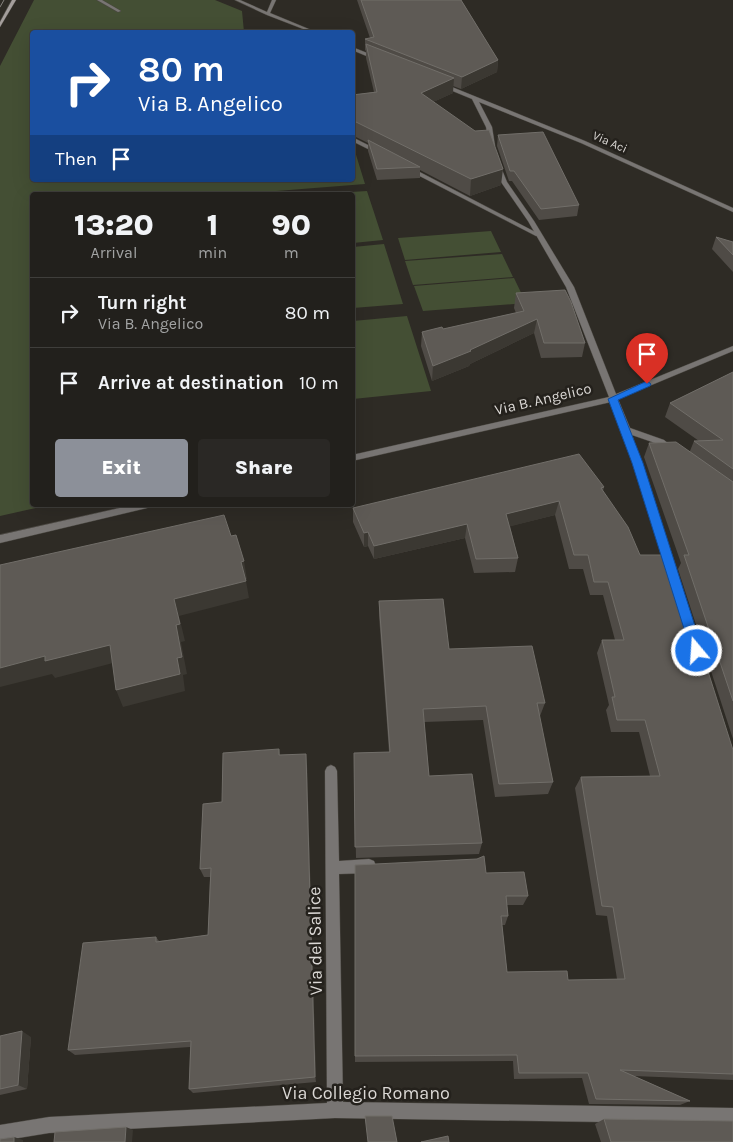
<!DOCTYPE html>
<html lang="en">
<head>
<meta charset="utf-8">
<style>
  :root { --surface:#22201c; --page:#2a2825; --text:#f1f3f6; --muted:#a2a3a3; --line:#3f3e3b; --accent:#8c9099 }
  body { margin:0; font-family:Karla,sans-serif; background:var(--page); color:var(--text); height:100vh; display:flex; flex-direction:column; font-size:19px; white-space:nowrap }
  * { box-sizing:border-box; margin:0 }
  p { font-size:16px; color:var(--muted) }
  .icon { flex:none; width:28px; height:28px; fill:none; stroke:currentColor; stroke-width:2; stroke-linecap:round; stroke-linejoin:round }
  .map { position:relative; flex:1; overflow:hidden }
  .panel { position:absolute; left:30px; top:192px; width:325px; height:315px; display:flex; flex-direction:column; background:var(--surface); border-radius:5px; box-shadow:0 5px 20px #0002,0 0 0 1px var(--line) }
  .panel>* { flex:none }
  .hud { position:absolute; left:30px; top:30px; width:325px; height:152px; border-radius:5px; box-shadow:0 5px 20px #0002,0 0 0 1px var(--line); background:#1a4fa0; color:#fff; overflow:hidden }
  .pin { position:absolute; display:grid; place-items:center; width:42px; height:42px; color:#fff; margin:-51px -21px; border-radius:50% 50% 50% 0; rotate:-45deg; box-shadow:0 0 5px #0007 }
  .pin .icon { rotate:45deg }
  .me { position:absolute; width:55px; margin:-28px; rotate:342deg; stroke-linejoin:round; filter:drop-shadow(0 0 4px #0008) }
  .turn { display:flex; align-items:center; gap:18px; height:105px; padding:0 25px; font-size:22px }
  .turn .icon { width:65px; height:65px; stroke-width:2.5 }
  .turn b { display:block; font-size:35px; line-height:42px }
  .then { display:flex; align-items:center; height:48px; padding:0 25px; background:#0003; gap:10px; font-size:19px }
  .eta { display:flex; justify-content:space-evenly; align-items:center; height:85px; text-align:center }
  .eta b { font-size:30px; font-weight:800; line-height:35px }
  .cta { display:flex; gap:10px; margin-top:auto; padding:10px 25px }
  .cta a { flex:1; height:58px; border-radius:5px; background:var(--accent); color:#fff; font-size:20px; font-weight:800; line-height:58px; text-align:center }
  .cta a+a { background:var(--page); color:var(--text) }
  ul { padding:0; list-style:none }
  li { display:flex; align-items:center; gap:15px; height:70px; padding:0 25px; border-top:1px solid var(--line) }
  li div { flex:1 }
  li b { display:block; font-size:19px }
  li em { font-style:normal }
  .map>svg:first-child { display:block }
  .green { fill:#444f34 }
  .lines { fill:none; stroke-linecap:round; stroke-linejoin:round }
  .lane-casing { stroke:#4a4741; stroke-width:1 }
  .street-casing { stroke:#4a4741; stroke-width:1 }
  .secondary-casing { stroke:#4a4741; stroke-width:1 }
  .lane { fill:#787573; fill-rule:evenodd }
  .street { fill:#787573; fill-rule:evenodd }
  .secondary { fill:#a49e9c; fill-rule:evenodd }
  .tram { stroke:#86837f; stroke-width:1 }
  .wall { fill:#4f4b46 }
  .shaded-wall { fill:#3b3832 }
  .building { fill:#5e5a55; stroke:#716e69 }
  .route { fill:#1a73e8; stroke:#114b97 }
  .labels { text-anchor:middle; dominant-baseline:central; stroke-width:5; stroke-linejoin:round; paint-order:stroke }
  .far-street-label { font-size:12px; fill:#dbd8d5; stroke:#24211c }
  .street-label { font-size:15px; fill:#dbd8d5; stroke:#24211c }
  .near-street-label { font-size:18px; fill:#dbd8d5; stroke:#24211c }
</style>
</head>
<body>
<div class="map">
<svg width="733" height="1142" viewBox="0 0 733 1142">
  <rect width="100%" height="100%" fill="#2e2b25"/>
  <path class="green" d="M34 0H215L242 11 244 32H32V180H352L353 145 365 184 264 192V195H32V505H49L0 516V66Z
    M367 191 383 240 353 243 352 195H304Z
    M491 231 501 252 405 260 398 238Z
    M384 244 403 304 353 308V247Z
    M502 254 513 277 413 285 405 261Z
    M514 278 526 303 423 311 414 286Z
    M407 316 431 391 353 399V321Z"/>
  <g class="lines">
    <g class="lane-casing">
      <path id="lane" d="M97 0H102L121 11 118 12Z
        M352 137 382 152 383 153 378 154 352 141Z
        M406 167H410L541 235 536 236 406 169Z"/>
    </g>
    <g class="street-casing">
      <path id="street" d="M235 0H240L267 12 272 0H276L270 13 316 32H311L267 15Z
        M352 47 380 58V59L376 60 352 50Z
        M438 83H442L585 141 733 208V212L581 143 479 102 492 127 495 146 490 147 486 127 472 99 438 85Z
        M497 163 500 165 507 182 534 221 574 287 616 394 733 346V351L618 399 630 428 664 440 676 450 672 453 658 444 632 435 676 567 675 570H667L666 567 622 430 611 402 352 461V455L609 397 566 287 528 221 501 182 494 165Z
        M133 505H152L147 508 0 543V535Z
        M331 765 335 767 337 771 339 861 369 859 374 861 376 866 374 871 369 873 339 874 343 1102 733 1108V1124L335 1118 49 1133 0 1141V1125L49 1117 327 1103 325 771 327 767Z"/>
    </g>
    <g class="secondary-casing">
      <path id="secondary" d="M12 0H16L0 27V22Z"/>
    </g>
    <use href="#lane" class="lane"/>
    <use href="#street" class="street"/>
    <use href="#secondary" class="secondary"/>
    <path class="tram" d="M0 7 4 0"/>
  </g>
  <path class="wall" d="M357 0H461L498 60 497 72 461 89 453 86V93L433 102 501 185 470 196 420 170V178L377 180 368 151V143L352 135V95L374 92 366 58V51L365 50V39L370 38Z
    M498 135 579 205 577 216 539 220 512 181H509L497 146Z
    M716 237 733 242V272L712 249Z
    M516 293 585 343 582 357 541 358 534 333 470 364 469 366 432 381 421 346 422 332 443 329 516 313 514 308Z
    M733 372V739L678 569 681 563 644 457 649 443 690 451 694 441H699L665 417 670 403Z
    M604 487 603 491 640 555 733 750V1080L634 1076 690 1101 680 1105 589 1104 582 1078 514 1079 513 1061 355 1062V1056L486 873 528 896 523 905H507L508 916 505 925H502L507 972 568 980 617 979 607 916 596 915 575 788 581 777 650 776 639 732H611L606 710 609 705 597 653 602 640H615L603 595H590L583 569H569L555 515 510 526 518 558 515 572 474 573 465 538 374 559 368 546 364 547 353 522V508Z
    M379 601 449 649 545 703 540 716H539L553 782 548 794 495 797 483 720 424 722 429 776 482 843 479 854 356 858 354 753 389 752 379 616Z
    M279 749 280 755 307 764 316 1082 193 1093 189 1089 190 1047 75 1055 68 1050 156 937 159 941 208 935 210 877H204L200 869 222 802Z
    M0 1036 31 1037 27 1089 0 1095Z
    M604 1119 733 1142H601L595 1124Z"/>
  <path class="shaded-wall" d="M498 60 497 72 461 89 462 77Z
    M454 78 453 93 420 108 421 93Z
    M503 169 501 185 470 196 471 179Z
    M537 319 534 333 470 364 469 366 432 381 433 366Z
    M559 501 555 515 504 528 506 514Z
    M467 524 465 538 374 559V546Z
    M368 532V546L364 547V533Z
    M244 561 247 579 244 580 241 562Z
    M246 581 249 598 179 616 185 641 181 642 187 674 183 675 185 691 123 707 116 690 176 625 174 599Z
    M110 645 117 662 55 678 52 674 0 687V668L45 656Z
    M306 754 307 764 316 1082 315 1077Z
    M22 1031 31 1037 27 1089 18 1085Z
    M126 1127 133 1130 132 1142H125Z
    M14 1137 23 1140V1142H14Z"/>
  <path class="building" d="M361 0H461L498 60 462 77 365 39 374 37Z
    M366 44 454 78 421 93 475 131 489 130 503 169 471 179 352 120V95L377 92Z
    M543 132 579 205 541 209 514 171H510L498 135Z
    M368 140 420 167 377 169Z
    M716 237 733 242V255Z
    M565 290 571 302 585 343H544L537 319 470 350 471 351 433 366 422 332 442 327 443 329 524 311 516 293Z
    M733 372V469L694 441 723 440 670 403Z
    M676 442 733 482V701L684 555H689L649 443Z
    M579 454 604 487 601 488 628 527 640 555H671L733 750V1074L620 1070 690 1101 596 1099 588 1073H519L517 1055 355 1056V865L477 859 484 856 486 873 524 872 528 896H506L508 916H501L507 972 567 971 568 980 625 979 613 907 602 906 581 777 660 776 645 720H617L612 697H615L602 640H624L608 582H594L588 555H574L559 501 506 514 518 558 476 559 467 524 374 546 368 532 364 533 353 508Z
    M224 515 231 536 236 535 244 561 241 562 246 581 174 599 180 624 176 625 182 657 177 658 180 674 116 690 110 645 45 661V656L0 668V565Z
    M443 599 449 649 532 646 545 703H537L553 782 499 784 486 706 423 709 429 776 472 774 482 843 355 847 354 753 390 752 379 601Z
    M279 749V755L306 754 315 1077 189 1089 191 1041 68 1050 83 943 156 937V942L208 935 211 868 200 869 203 804 222 802 223 753Z
    M22 1031 18 1085 0 1089V1036Z
    M365 1116H392L397 1142H368Z
    M604 1119 733 1121V1142H611Z
    M126 1127 125 1142H54L55 1132Z
    M448 1136 449 1142H421Z
    M14 1137V1142H0V1139Z"/>
  <path class="route" d="M647 381 651 384 650 386 618 400 643 463 703 651 702 654H693L691 651 632 463 608 399Z"/>
  <g class="labels">
    <g class="far-street-label">
      <text transform="translate(610 142) rotate(24)">Via Aci</text>
    </g>
    <g class="street-label">
      <text transform="translate(543 399) rotate(-13)">Via B. Angelico</text>
    </g>
    <g class="near-street-label">
      <text transform="translate(315 941) rotate(-91)">Via del Salice</text>
      <text x="366" y="1093">Via Collegio Romano</text>
    </g>
  </g>
</svg>
<div class="pin" style="left:647px;top:384px;background:#d93025"><svg class="icon" aria-label="arrive" viewBox="0 0 24 24"><path d="M6 21V4h12l-3 4 3 4H6"/></svg></div>
<svg class="me" style="left:697px;top:651px" viewBox="-20 -20 40 40"><circle r="17" fill="#1a73e8" stroke="#fff" stroke-width="3"/><path d="M0-11L8 9 0 5-8 9z" fill="#fff"/></svg>
<div class="hud">
<div class="turn"><svg class="icon" aria-label="right" viewBox="0 0 24 24"><path d="M7 20v-9h11M14 6l5 5-5 5"/></svg><div><b>80 m</b>Via B. Angelico</div></div>
<div class="then">Then<svg class="icon" aria-label="arrive" viewBox="0 0 24 24"><path d="M6 21V4h12l-3 4 3 4H6"/></svg></div>
</div>
<section class="panel">
<div class="eta">
<div><b>13:20</b><p>Arrival</p></div>
<div><b>1</b><p>min</p></div>
<div><b>90</b><p>m</p></div>
</div>
<ul>
<li><svg class="icon" aria-label="right" viewBox="0 0 24 24"><path d="M7 20v-9h11M14 6l5 5-5 5"/></svg><div><b>Turn right</b><p>Via B. Angelico</p></div><em>80 m</em></li>
<li><svg class="icon" aria-label="arrive" viewBox="0 0 24 24"><path d="M6 21V4h12l-3 4 3 4H6"/></svg><div><b>Arrive at destination</b></div><em>10 m</em></li>
</ul>
<div class="cta"><a>Exit</a><a>Share</a></div>
</section>
</div>
</body>
</html>
